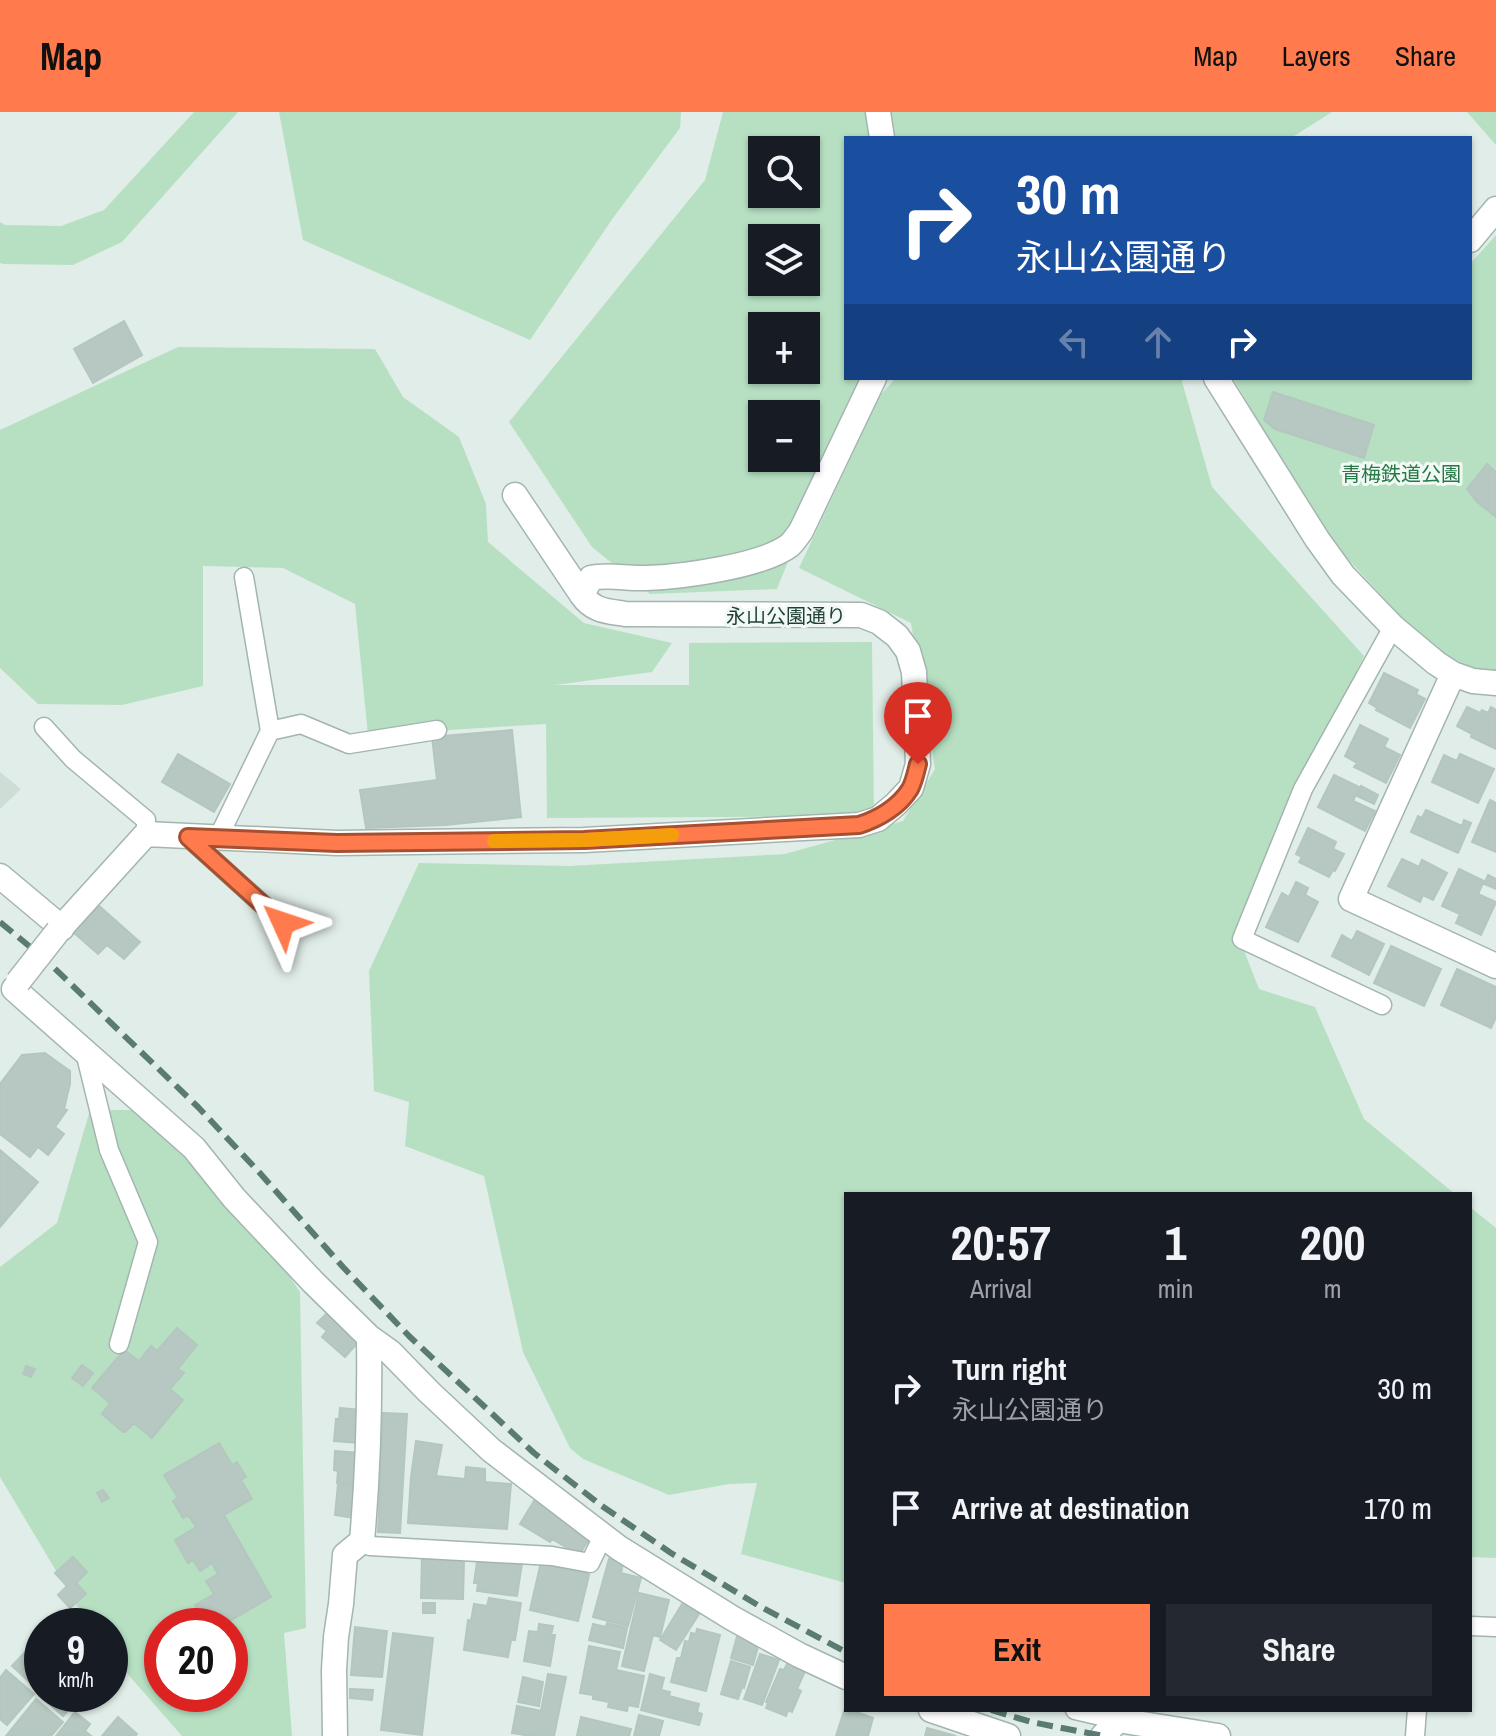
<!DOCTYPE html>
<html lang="en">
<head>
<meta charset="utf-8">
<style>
  :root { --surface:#171b24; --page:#242831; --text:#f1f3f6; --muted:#9ea1a6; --accent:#ff7b4d }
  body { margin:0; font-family:"Archivo Narrow","Noto Sans JP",sans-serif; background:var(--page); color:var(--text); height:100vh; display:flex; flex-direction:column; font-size:30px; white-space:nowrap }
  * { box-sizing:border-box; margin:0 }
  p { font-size:26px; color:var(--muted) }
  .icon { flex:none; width:44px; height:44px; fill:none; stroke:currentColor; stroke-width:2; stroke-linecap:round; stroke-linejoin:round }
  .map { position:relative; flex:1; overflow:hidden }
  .panel { position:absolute; left:844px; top:1080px; width:628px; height:520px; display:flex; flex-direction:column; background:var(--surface); border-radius:0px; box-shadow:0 2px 6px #0004 }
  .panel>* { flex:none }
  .top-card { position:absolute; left:844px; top:24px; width:628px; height:244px; border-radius:0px; box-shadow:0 2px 6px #0004; background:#1a4fa0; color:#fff; overflow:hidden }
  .tools { position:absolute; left:748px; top:24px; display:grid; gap:16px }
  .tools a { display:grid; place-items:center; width:72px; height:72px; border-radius:0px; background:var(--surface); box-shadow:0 2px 6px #0004; font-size:40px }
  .speed { position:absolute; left:24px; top:1496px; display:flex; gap:16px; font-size:40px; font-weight:700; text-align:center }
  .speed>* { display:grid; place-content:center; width:104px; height:104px; border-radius:50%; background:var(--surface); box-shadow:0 2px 6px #0004; line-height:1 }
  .speed small { font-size:20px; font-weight:400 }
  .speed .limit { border:12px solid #d22; background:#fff; color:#111 }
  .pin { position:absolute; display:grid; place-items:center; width:68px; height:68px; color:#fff; margin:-82px -34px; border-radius:50% 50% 50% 0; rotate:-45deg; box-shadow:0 0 8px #0007 }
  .pin .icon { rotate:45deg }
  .me { position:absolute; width:88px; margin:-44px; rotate:312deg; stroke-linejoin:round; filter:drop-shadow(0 0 6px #0008) }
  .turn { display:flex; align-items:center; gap:28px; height:168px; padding:0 40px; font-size:36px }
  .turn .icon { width:104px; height:104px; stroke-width:2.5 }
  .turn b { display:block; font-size:56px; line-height:68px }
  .lanes { display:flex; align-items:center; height:76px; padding:0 40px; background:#0003; justify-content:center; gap:40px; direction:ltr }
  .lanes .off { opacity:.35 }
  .eta { display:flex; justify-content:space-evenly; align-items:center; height:136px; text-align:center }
  .eta b { font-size:48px; font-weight:800; line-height:56px }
  .primary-button { display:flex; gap:16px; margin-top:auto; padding:16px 40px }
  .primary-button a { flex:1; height:92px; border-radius:0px; background:var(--accent); color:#111; font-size:32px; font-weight:800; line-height:92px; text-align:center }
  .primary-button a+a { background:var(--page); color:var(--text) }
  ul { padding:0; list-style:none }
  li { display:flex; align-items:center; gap:24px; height:120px; padding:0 40px }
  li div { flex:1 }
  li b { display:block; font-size:30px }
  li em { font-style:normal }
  header { display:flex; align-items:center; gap:48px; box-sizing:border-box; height:112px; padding:0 40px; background:var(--accent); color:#111 }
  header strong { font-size:38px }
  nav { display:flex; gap:44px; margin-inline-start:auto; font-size:28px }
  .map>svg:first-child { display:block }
  .built { fill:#cfddd7 }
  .green { fill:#b7e0c3; fill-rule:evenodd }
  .building { fill:#b6c8c1; stroke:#b3c7bf; stroke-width:2 }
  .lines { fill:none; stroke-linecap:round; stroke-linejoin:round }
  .lane-casing { stroke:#a3b5af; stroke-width:21 }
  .street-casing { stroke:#a3b5af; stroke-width:27 }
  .lane { stroke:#fff; stroke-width:18 }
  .street { stroke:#fff; stroke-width:24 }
  .rail { stroke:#5a7b72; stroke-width:6; stroke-dasharray:16 8; stroke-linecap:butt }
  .street-bridge-casing { stroke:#a3b5af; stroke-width:27; stroke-linecap:butt }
  .street-bridge { stroke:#fff; stroke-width:24 }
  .route-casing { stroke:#a65032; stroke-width:20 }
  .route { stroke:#ff7b4d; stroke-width:14 }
  .slow { stroke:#f59e0b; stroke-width:14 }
  .labels { text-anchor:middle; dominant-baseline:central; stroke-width:6; stroke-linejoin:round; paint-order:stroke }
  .park-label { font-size:20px; fill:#267a47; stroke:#f2f9f5 }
  .street-label { font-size:20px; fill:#1f3f37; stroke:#f2f9f5 }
</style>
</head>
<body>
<header>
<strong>Map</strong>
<nav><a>Map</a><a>Layers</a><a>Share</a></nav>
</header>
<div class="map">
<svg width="1496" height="1624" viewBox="0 0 1496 1624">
  <rect width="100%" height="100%" fill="#e1ede8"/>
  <path class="built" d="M0 660 21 677 0 697Z"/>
  <path class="green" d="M194 0H238L122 130 73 153 3 152 0 151V110L5 113 61 114 104 98Z
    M279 0H681L680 16 613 106 530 228 303 128Z
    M723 0H1332L1291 26H846V266H861L777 477 650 482 592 435 509 310 705 68ZM762 38H806V82H762ZM762 126H806V170H762ZM762 214H806V258H762ZM762 302H806V346H762Z
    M1467 0H1496V33Z
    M1496 123V562L1471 555 1449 545 1414 519 1348 447 1315 404 1233 266H1470V152Z
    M178 235 375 237 403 285 459 325 486 392 488 430 584 511 672 531 652 560 555 573H689V531L872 530 874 704 547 706 546 612 368 623 355 492 283 456 203 454V574L122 593 38 592 0 556V318Z
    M896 266H1181L1212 375 1364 544 1266 744 1239 826 1259 877 1315 895 1364 1007 1455 1082H846V1471L741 1442 757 1371 729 1372 669 1383 583 1347 570 1336 523 1240 484 1064 405 1034 409 990 374 979 369 859 419 751 569 754 785 742 903 709 935 657 911 511 799 456 881 282Z
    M90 998H160L235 1083 300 1180 306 1516 284 1521 292 1624H182L110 1542V1514H89L0 1365V1155L57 1111ZM162 1514H230V1582H162Z
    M1470 1095 1496 1116V1446L1470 1445Z"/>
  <path class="building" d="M124 209 142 243 93 271 74 237Z
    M1273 280 1374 313 1364 346 1275 317 1264 308Z
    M1487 352 1496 360V405L1476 389 1467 377Z
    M1384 561 1418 578 1416 582 1425 587 1410 616 1376 598 1377 596 1369 591Z
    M1467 595 1480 601 1482 598 1488 601 1491 595 1496 598V637L1471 625 1472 622 1457 614Z
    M1360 613 1388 627 1384 635 1400 643 1386 671 1354 655 1357 651 1345 644Z
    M512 618 521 705 446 713 366 716 360 678 437 668 432 625Z
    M178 642 230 672 214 700 162 670Z
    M1460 642 1494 657 1478 691 1432 670 1444 643 1457 649Z
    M1334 663 1359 675 1353 689 1375 699 1365 719 1318 695Z
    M1361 674 1378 683 1374 692 1357 684Z
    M1490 688 1496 691V740L1472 730Z
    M1426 698 1462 714 1464 708 1471 711 1458 741 1411 720 1418 704 1422 706Z
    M1308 716 1336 730 1333 737 1344 742 1335 759 1333 758 1329 765 1299 750 1302 745 1296 742Z
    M1402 747 1419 755 1422 748 1447 761 1433 788 1423 783 1420 790 1388 774Z
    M1459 757 1484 769 1478 782 1496 790 1481 823 1456 811 1460 802 1442 794Z
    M1488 763 1496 767V777L1484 772Z
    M1296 770 1308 776 1305 783 1318 790 1298 830 1266 815 1282 781 1289 785Z
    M98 793 140 830 124 847 107 833 98 842 73 820Z
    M1357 819 1384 832 1369 863 1332 844 1342 823 1352 829Z
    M1391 834 1441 857 1424 894 1374 871Z
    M1457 857 1496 875V905L1491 916 1441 893Z
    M45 941 70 959V972L64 997 67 998 55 1015 64 1022 48 1043 38 1035 30 1045 0 1022V972L22 943Z
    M0 1038 38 1070 0 1115Z
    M328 1200 360 1228 345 1245 322 1225 327 1219 317 1211Z
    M177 1216 197 1233 178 1257 184 1261 170 1277 183 1288 152 1326 134 1311 125 1320H123L102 1302 110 1291 92 1276 124 1238 139 1249 151 1234 157 1239Z
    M82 1253 93 1261 83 1274 72 1266Z
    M26 1254 35 1257 31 1265 23 1262Z
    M340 1296 362 1298 359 1331 334 1329 336 1307H339Z
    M383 1301 407 1302 400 1421 378 1420Z
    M416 1329 442 1333 436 1364 465 1367 466 1355 485 1357V1370L511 1372 507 1417 408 1411 411 1365Z
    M219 1331 232 1353 237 1350 246 1365 241 1368 252 1387 224 1403 271 1485 221 1514H207L195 1493 214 1482 206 1469 218 1462 212 1451 200 1459 193 1448 188 1451 175 1428 196 1415 188 1403 183 1406 173 1389 178 1386 164 1363Z
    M335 1339 360 1341 358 1372 337 1371 338 1359 334 1358Z
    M338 1372 358 1375 354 1406 335 1403Z
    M103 1378 109 1386 102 1390 97 1381Z
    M537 1384 590 1426 579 1443 552 1427 550 1430 520 1412Z
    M73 1445 87 1460 76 1471 86 1482 70 1496 58 1483 67 1474 55 1461Z
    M422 1445 464 1449 463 1487 421 1486Z
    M494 1446 522 1451 517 1484 477 1479 478 1471H474L477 1450 493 1451Z
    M609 1447 623 1451 621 1461 641 1466 628 1514 593 1505Z
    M541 1450 587 1461 589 1463 578 1509 530 1498Z
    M639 1481 669 1488 660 1525 653 1523 644 1559 622 1554Z
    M489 1486 521 1491 515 1528H511L508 1545 464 1538 468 1508 471 1509 474 1492 487 1494Z
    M423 1491H435V1501H423Z
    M682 1492 699 1502 676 1538 660 1528Z
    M607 1511 627 1516 623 1536 589 1528 593 1512 606 1515Z
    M539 1512 553 1514 551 1523H555L550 1554 524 1549 529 1519 538 1520Z
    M355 1515 387 1519 382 1565 351 1563Z
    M697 1517 720 1523 706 1579 671 1570 677 1546H681L685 1529 689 1530 691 1521 696 1522Z
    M393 1521 433 1526 422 1623 381 1618Z
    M738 1521 759 1531 753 1553 731 1546Z
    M42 1522V1569L36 1576 12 1554Z
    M589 1534 620 1540 616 1558 644 1564 638 1595 628 1593 627 1599 608 1595 609 1590 593 1587V1583L580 1581Z
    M760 1542 779 1548 762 1593 744 1587Z
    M731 1549 750 1555 744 1576 742 1575 738 1587 721 1582Z
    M788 1550 806 1557 797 1577 801 1579 792 1600 788 1598 786 1604 766 1596 768 1591 766 1590 780 1557 784 1558Z
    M6 1558 34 1582 7 1613 0 1607V1566Z
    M548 1562 566 1565 554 1624H531L512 1621 517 1594 541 1599Z
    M650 1562 664 1566 661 1578 670 1580 669 1584 699 1592 697 1600 702 1602 699 1613 641 1598Z
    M523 1565 543 1570 539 1594 518 1590Z
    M350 1577 373 1578 372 1588 350 1586Z
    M48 1582H61L73 1593 63 1604 44 1587Z
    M36 1587 63 1610 51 1624H6Z
    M845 1596 873 1606 868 1624H836Z
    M75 1600 90 1612 85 1619 90 1623 56 1624Z
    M639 1603 663 1609 659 1624H634Z
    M118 1605 137 1622 135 1624H102Z
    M581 1605 631 1617 629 1624H577Z
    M927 1616 956 1624H925Z"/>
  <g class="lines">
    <g class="lane-casing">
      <path id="lane" d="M44 615 73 647 146 708V722
        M270 619 301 612 349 632 437 618
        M188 725 283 811
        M218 726 270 619 244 465
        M1382 893 1242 827 1303 677 1393 515
        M85 940 109 1038 148 1130 119 1232
        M362 1429 370 1434 552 1444 590 1451 603 1424
        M1470 1514 1496 1515
        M1075 1598 1118 1608
        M1415 1624 1417 1598"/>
    </g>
    <g class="street-casing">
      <path id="street" d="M878 0 882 26
        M1470 128 1496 97
        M1216 266 1317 427 1343 463 1393 515 1436 551 1453 562 1473 569 1496 571
        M515 383 582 483
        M1453 562 1351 787 1496 854
        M0 764 62 816
        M58 819 146 722 337 731 488 729 584 728 859 713 878 707 896 692 911 676 918 652 914 560 908 539 897 524 879 510 861 503 625 502C607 499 593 499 582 483L591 466C609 462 627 467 646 466 681 465 763 454 790 433 794 429 798 423 801 419L874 266
        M14 877 194 1036 234 1086 313 1170 369 1225 390 1240 429 1280 491 1338 619 1436 732 1506 799 1543 846 1565
        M931 1598 1008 1624
        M335 1624 334 1558 336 1525 341 1492 345 1443 362 1429C368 1361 370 1294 369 1225
        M1103 1624 1118 1608 1218 1624"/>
    </g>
    <use href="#lane" class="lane"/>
    <use href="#street" class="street"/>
    <path class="rail" d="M0 810 46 848 198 995 258 1059 343 1155 409 1224 534 1341 602 1394 671 1441 761 1495 846 1540
      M991 1598 1031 1610 1104 1624"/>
    <g class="street-bridge-casing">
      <path id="street-bridge" d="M18 870 58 819"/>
    </g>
    <use href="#street-bridge" class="street-bridge"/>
  </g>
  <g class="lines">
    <g class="route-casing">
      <path id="route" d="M283 811 188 725 337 731 584 728 859 713C878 707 899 695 910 677 914 670 916 660 918 652"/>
    </g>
    <use href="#route" class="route"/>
    <path class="slow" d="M494 729 584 728 672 723"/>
  </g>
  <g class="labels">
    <g class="park-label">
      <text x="1401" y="361">青梅鉄道公園</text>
    </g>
    <g class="street-label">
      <text x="786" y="503">永山公園通り</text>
    </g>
  </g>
</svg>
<div class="tools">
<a><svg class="icon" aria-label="search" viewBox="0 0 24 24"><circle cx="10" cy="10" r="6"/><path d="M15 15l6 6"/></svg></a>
<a><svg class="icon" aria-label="layers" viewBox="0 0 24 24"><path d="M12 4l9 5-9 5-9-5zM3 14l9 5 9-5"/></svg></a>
<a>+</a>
<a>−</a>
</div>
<div class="speed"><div>9<small>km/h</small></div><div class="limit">20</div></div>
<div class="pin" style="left:918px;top:652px;background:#d93025"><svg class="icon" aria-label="arrive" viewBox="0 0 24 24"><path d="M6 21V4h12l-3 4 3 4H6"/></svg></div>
<svg class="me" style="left:283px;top:811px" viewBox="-20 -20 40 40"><path d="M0-17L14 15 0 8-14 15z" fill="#ff7b4d" stroke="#fff" stroke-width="4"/></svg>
<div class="top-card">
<div class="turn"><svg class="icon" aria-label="right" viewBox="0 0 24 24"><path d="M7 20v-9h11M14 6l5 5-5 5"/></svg><div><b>30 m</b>永山公園通り</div></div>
<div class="lanes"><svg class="icon off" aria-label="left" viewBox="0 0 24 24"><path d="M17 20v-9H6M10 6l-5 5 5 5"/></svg><svg class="icon off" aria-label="ahead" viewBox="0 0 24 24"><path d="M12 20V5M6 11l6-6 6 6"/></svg><svg class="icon" aria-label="right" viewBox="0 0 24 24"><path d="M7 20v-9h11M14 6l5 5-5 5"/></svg></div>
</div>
<section class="panel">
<div class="eta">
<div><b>20:57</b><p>Arrival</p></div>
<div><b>1</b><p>min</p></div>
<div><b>200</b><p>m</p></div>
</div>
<ul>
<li><svg class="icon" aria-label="right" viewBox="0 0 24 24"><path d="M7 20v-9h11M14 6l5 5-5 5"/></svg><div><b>Turn right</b><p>永山公園通り</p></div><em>30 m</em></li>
<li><svg class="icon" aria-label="arrive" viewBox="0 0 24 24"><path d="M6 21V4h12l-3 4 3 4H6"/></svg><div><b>Arrive at destination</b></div><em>170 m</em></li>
</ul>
<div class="primary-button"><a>Exit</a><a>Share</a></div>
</section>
</div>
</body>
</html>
